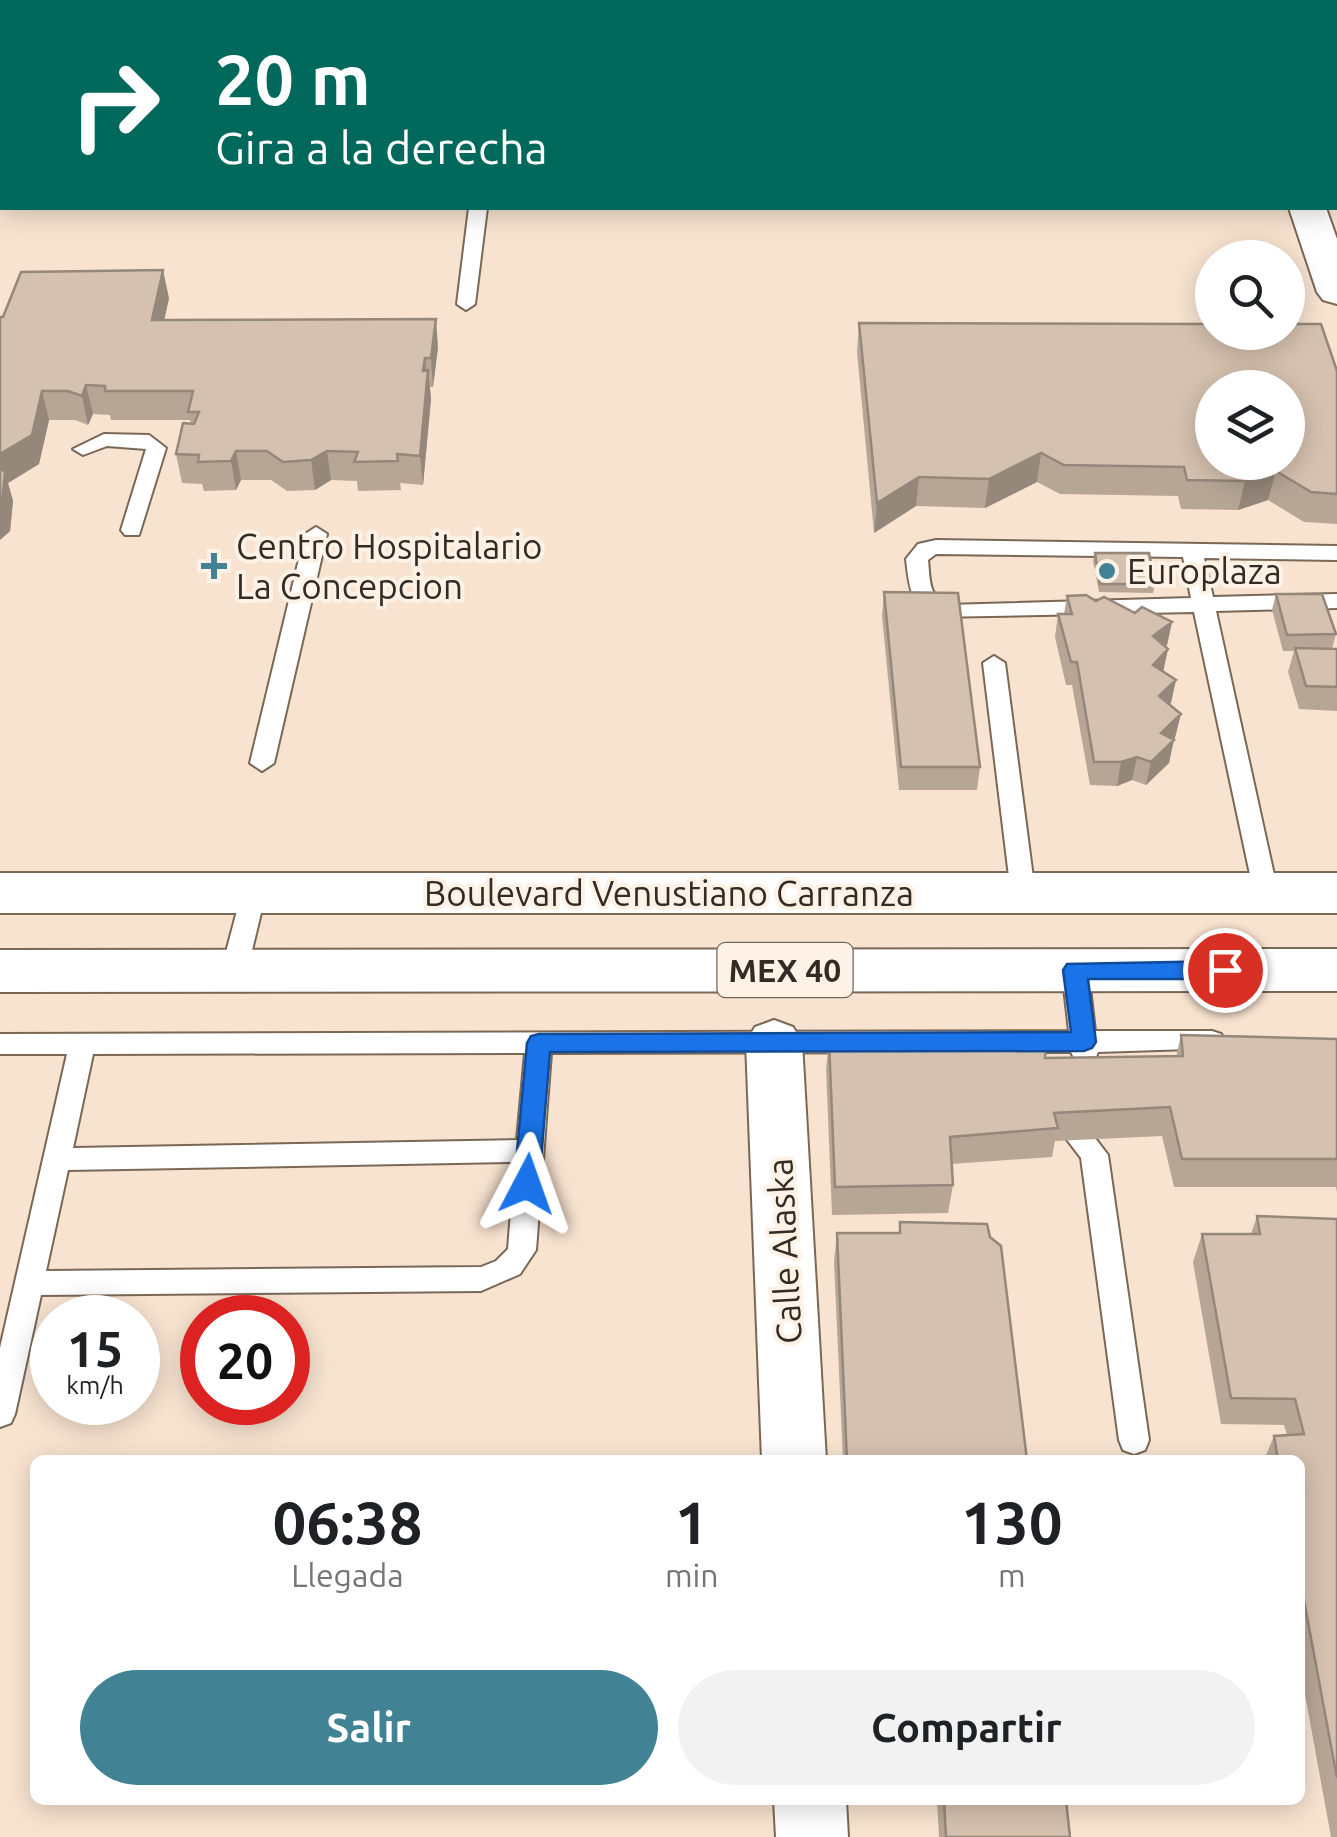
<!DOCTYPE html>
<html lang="es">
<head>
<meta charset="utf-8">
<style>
  :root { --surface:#fff; --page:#f2f2f2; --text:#202124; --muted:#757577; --accent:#418394 }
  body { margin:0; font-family:Ubuntu,sans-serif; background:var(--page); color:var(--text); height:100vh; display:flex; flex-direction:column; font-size:38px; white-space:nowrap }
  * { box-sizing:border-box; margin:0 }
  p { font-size:32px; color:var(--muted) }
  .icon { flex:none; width:55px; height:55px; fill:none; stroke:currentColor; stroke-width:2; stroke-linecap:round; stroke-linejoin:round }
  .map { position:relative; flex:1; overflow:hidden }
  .drawer { position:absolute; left:30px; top:1455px; width:1275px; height:350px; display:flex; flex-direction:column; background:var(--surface); border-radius:15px; box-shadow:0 5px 25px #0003 }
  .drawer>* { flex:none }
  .top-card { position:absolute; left:0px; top:0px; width:1338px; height:210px; box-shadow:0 5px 25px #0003; background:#00695c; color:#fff; overflow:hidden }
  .controls { position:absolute; left:1195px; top:240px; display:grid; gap:20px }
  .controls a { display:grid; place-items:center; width:110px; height:110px; border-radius:50%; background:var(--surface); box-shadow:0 5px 25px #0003; font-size:50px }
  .speed { position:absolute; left:30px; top:1295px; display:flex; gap:20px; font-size:50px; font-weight:700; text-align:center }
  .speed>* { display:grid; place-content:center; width:130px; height:130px; border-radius:50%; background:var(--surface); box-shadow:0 5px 25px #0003; line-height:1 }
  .speed small { font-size:25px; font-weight:400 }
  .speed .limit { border:15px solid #d22; background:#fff; color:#111 }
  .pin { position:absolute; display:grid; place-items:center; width:85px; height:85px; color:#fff; margin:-42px; border:5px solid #fff; border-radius:50%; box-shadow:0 2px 10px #0007 }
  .me { position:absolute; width:110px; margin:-55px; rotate:4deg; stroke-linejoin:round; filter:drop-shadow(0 0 8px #0008) }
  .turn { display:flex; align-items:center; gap:35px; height:210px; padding:0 50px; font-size:45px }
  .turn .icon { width:130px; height:130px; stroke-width:2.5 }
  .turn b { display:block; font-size:70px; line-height:85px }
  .eta { display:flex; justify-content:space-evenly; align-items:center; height:170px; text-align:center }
  .eta b { font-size:60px; font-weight:700; line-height:70px }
  .action { display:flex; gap:20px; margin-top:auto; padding:20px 50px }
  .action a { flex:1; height:115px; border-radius:60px; background:var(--accent); color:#fff; font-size:40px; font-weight:700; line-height:115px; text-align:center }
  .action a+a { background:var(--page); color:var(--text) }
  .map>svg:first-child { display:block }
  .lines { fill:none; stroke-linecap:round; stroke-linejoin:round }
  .service-casing { stroke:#7a6857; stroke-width:4 }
  .minor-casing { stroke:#7a6857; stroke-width:4 }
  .primary-casing { stroke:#7a6857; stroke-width:4 }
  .service { fill:#fff; fill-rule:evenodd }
  .minor { fill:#fff; fill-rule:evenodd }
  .primary { fill:#fff; fill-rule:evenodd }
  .wall { fill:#b7a696 }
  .shaded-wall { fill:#95877a }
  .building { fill:#d5c1af; stroke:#95877a; stroke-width:2.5; fill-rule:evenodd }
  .route { fill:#1a73e8; stroke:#114b97; stroke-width:2.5 }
  .poi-dot { fill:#418394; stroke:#fef2e6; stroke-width:4 }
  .labels { text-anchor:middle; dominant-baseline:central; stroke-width:8; stroke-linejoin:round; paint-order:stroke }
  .shield { fill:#fef2e6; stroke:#70675e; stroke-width:2.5 }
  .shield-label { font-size:32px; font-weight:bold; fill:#332b24 }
  .poi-label { font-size:35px; fill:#332b24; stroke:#fef2e6; text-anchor:start }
  .street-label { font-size:35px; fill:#332b24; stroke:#fef2e6 }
</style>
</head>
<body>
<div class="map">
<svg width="1337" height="1837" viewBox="0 0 1337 1837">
  <rect width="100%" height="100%" fill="#f8e3d0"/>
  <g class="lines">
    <g class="service-casing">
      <path id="service" d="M349 0H365V2H349Z
        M1335 52H1337V62H1335Z
        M0 67H2V77H0Z
        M0 136H2V146H0Z
        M0 188H2V198H0Z
        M469 208H487L475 304 466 310 457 304Z
        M104 434 149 435 166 448 139 535H125L121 530 146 449 107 446 83 455 73 449Z
        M316 527 327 534 274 763 262 771 250 763 305 534Z
        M936 540 1337 546V560L1204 558 1213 597 1337 594V608L1216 611 1278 893 1275 899H1257L1254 893 1194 612 936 617C910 608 909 584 906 559L918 544ZM936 554 1183 557 1191 598 946 605C928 595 930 578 928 560Z
        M994 656 1005 663 1035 893 1032 899H1014L1011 893 983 663Z
        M254 883 263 886 266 892 247 971 243 978H225L221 971 242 892 245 886Z
        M1075 960 1084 963 1088 970 1095 1031H1212L1221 1034 1225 1041 1221 1048 1098 1052 1094 1062 1085 1065 1076 1062 1071 1052 551 1053 536 1250 520 1274 481 1291 41 1295 15 1414 11 1423 0 1427V1348L67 1054H0V1034L1069 1031 1062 970 1066 963ZM525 1053 517 1140 73 1148 93 1054ZM515 1162 508 1249 496 1261 481 1267 46 1271 68 1170Z
        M1068 1101 1078 1104 1082 1121 1108 1155 1149 1440 1145 1450 1134 1454 1123 1450 1119 1440 1081 1158 1055 1124 1058 1104Z"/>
    </g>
    <g class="minor-casing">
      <path id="minor" d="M1335 89H1337V111H1335Z
        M0 92 2 93V114H0Z
        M1289 208H1326L1337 239V304L1323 300 1317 292Z
        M774 1020 793 1027 802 1042 826 1460H762L746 1042 755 1027Z
        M774 1800H846L848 1837H776Z"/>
    </g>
    <g class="primary-casing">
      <path id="primary" d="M0 873H1337V913H0Z
        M1337 949V991L0 992V950Z"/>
    </g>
    <use href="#service" class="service"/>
    <use href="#minor" class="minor"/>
    <use href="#primary" class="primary"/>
  </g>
  <path class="wall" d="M0 0H149L150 2H2V59H0Z
    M169 298 164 320 438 347 433 387H430L431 399 423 485 400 483 401 490 358 491 357 481 331 480 315 490 287 491 271 480H241L236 490 204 491 202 484 182 483 176 454 191 424 190 420H111L110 415 93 414 88 425 75 420H49L39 464 8 483 13 501 10 531 0 540V317Z
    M859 323 1337 371V524L1304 522 1268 500 1238 510 1181 509 1178 496 1060 494 1037 482 985 508 916 506 874 533 857 352Z
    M1095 553 1155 584 1153 593 1099 592 1093 561Z
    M884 592 980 767 977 790H899L882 616Z
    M1276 594 1336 634 1332 649H1337V711L1299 709 1288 672 1294 651H1283L1272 610Z
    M1067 596 1096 601 1172 622 1167 645 1165 647 1163 671 1176 680 1169 704 1175 738 1173 739 1169 763 1146 785 1132 780 1117 786 1090 785 1072 685H1066L1055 637 1058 614H1064Z
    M1181 1035 1337 1039V1193L1336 1187H1174L1162 1136 1055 1141 1052 1157 951 1164 953 1185 948 1213 832 1215 826 1069 829 1041 1045 1058 1176 1057Z
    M1257 1216 1337 1219V1837H1331L1300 1667V1460H1264L1274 1436 1287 1435 1284 1425 1221 1424 1193 1262 1202 1234H1251Z
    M900 1222 1027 1460H843L834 1261 837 1233H899Z
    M937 1800H1066L1070 1837H939Z"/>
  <path class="shaded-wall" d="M163 270 169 298 158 349 152 320Z
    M436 319 438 347 433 387 431 358Z
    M425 358 427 381 428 370 431 399 423 485 420 456Z
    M86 385 93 414 88 425 82 396Z
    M42 391 49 420 39 464 8 483 13 501 10 531 0 540V454Z
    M236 451 241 480 236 490 231 461Z
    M327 451 331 480 315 490 311 460Z
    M1041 453 1037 482 985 508 989 479Z
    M1276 471 1268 500 1238 510 1245 481Z
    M919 477 916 506 874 533 877 503Z
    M1172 622 1167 645 1148 660 1153 636Z
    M1168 649 1163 673 1153 665Z
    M1176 680 1171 703 1154 719 1159 696Z
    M1181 714 1175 738 1156 756 1161 733Z
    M1174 740 1169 763 1146 785 1151 762Z
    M1137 757 1132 780 1117 786 1121 762Z"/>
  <path class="building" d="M0 0H144V2H2V32H0Z
    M163 270 152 320 436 319 431 358H425L423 371 428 370 420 456 397 454 398 461 354 462 358 452 327 451 311 460 283 462 267 451H236L231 461 198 462 199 455 176 454 183 423 194 424 199 412H188L193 391H105V386L86 385 82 396 68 391H42L32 435 0 454V317H3L21 272Z
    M859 323 1212 324V332H1288V324H1321L1337 371V494L1311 492 1276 471 1245 481 1187 480 1184 467 1064 465 1041 453 989 479 919 477 877 503ZM1212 388H1288V462H1212Z
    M0 468 5 472 2 502 0 504Z
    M1095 553H1149L1155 584H1100Z
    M884 592 958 593 980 767H901Z
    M1276 594H1322L1336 634 1287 635Z
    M1086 595 1096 601 1104 597 1135 613 1142 607 1172 622 1153 636 1168 649 1153 665 1176 680 1159 696 1181 714 1161 733 1174 740 1151 762 1137 757 1121 762H1094L1077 662H1071L1058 614H1072L1067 596Z
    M1295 648 1337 649V687L1306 686Z
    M1181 1035 1337 1039V1159H1182L1170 1107 1054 1113 1058 1128 950 1137 953 1185 835 1187 829 1041 1046 1046 1045 1058 1183 1056Z
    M1257 1216 1337 1219V1778L1300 1579V1460H1278L1274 1436 1304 1434 1295 1399 1231 1398 1202 1234H1260Z
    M900 1222 987 1224 990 1237 1001 1246 1027 1460H847L837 1233H900Z
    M944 1800H1066L1070 1837H946Z"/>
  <path class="route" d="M1225 961 1236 970 1225 979H1088L1096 1042 1092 1048 1084 1051 550 1052 539 1184 536 1191 527 1194 518 1191 514 1184 527 1043 531 1036 539 1034 1071 1032 1063 970 1067 964Z"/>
  <g class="poi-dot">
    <path d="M209 551h10v10h10v10h-10v10h-10v-10h-10v-10h10z"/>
    <circle cx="1107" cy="571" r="10"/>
  </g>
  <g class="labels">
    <rect class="shield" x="717.5" y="943" width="135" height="54" rx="8"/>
    <g class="shield-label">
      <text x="785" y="970">MEX 40</text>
    </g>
    <g class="poi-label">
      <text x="236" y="546">Centro Hospitalario<tspan x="236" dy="40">La Concepcion</tspan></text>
      <text x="1127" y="571">Europlaza</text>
    </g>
    <g class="street-label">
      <text x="669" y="893">Boulevard Venustiano Carranza</text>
      <text transform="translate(784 1251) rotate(-93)">Calle Alaska</text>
    </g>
  </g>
</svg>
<div class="controls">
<a><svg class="icon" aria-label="search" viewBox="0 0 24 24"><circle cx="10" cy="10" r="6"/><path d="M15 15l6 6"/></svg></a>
<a><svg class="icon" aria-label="layers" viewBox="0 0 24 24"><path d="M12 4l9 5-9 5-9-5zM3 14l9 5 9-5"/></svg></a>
</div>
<div class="speed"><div>15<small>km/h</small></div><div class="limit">20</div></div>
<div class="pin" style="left:1225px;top:970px;background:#d93025"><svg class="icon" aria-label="arrive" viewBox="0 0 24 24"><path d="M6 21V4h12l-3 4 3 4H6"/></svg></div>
<svg class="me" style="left:527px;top:1184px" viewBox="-20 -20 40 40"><path d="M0-17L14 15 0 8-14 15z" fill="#1a73e8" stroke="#fff" stroke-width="4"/></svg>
<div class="top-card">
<div class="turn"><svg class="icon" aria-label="right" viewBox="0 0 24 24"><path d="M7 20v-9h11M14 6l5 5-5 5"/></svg><div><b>20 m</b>Gira a la derecha</div></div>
</div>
<section class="drawer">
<div class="eta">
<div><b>06:38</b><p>Llegada</p></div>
<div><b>1</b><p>min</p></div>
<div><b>130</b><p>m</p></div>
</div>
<div class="action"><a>Salir</a><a>Compartir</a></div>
</section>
</div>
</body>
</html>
